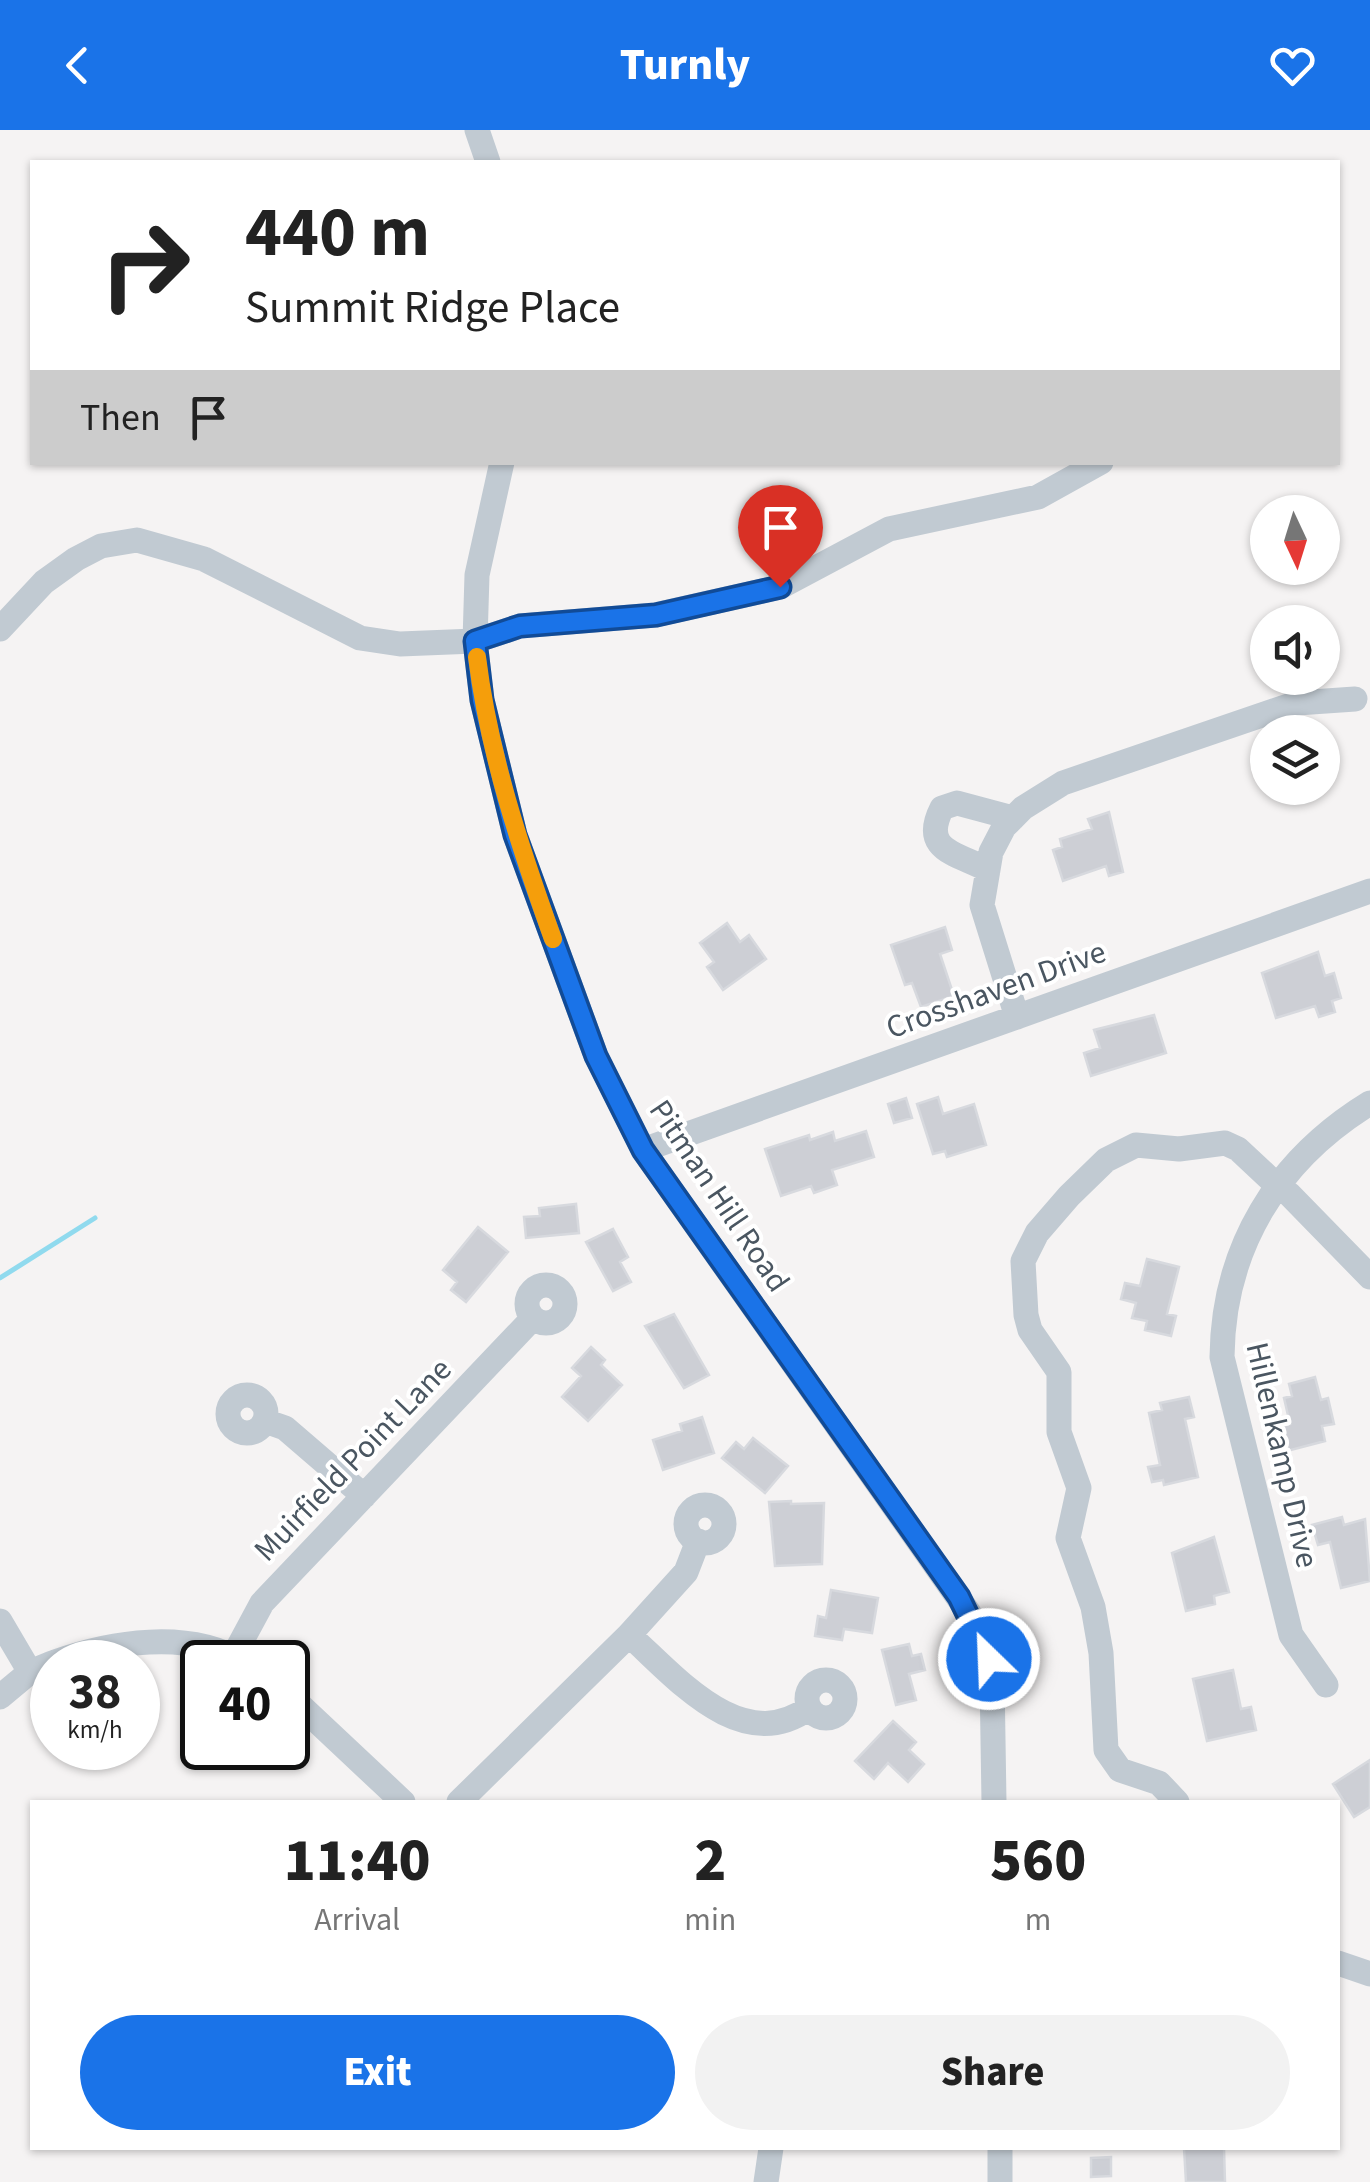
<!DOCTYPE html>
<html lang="en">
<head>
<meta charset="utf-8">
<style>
  :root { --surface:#fff; --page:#f2f2f2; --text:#222; --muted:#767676; --accent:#1a73e8 }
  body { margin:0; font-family:"Source Sans 3",sans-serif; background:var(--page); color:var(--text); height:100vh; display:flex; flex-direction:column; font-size:38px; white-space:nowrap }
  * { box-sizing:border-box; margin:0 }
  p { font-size:32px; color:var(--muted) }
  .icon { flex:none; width:55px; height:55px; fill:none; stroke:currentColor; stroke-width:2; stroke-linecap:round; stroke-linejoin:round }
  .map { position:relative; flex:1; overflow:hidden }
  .drawer { position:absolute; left:30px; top:1670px; width:1310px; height:350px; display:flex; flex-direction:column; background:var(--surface); border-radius:0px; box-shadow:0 2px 8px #0004 }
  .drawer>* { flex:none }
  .top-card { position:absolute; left:30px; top:30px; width:1310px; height:305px; border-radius:0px; box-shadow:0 2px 8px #0004; background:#fff; color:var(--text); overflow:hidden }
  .needle { width:65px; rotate:176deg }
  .fabs { position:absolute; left:1250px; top:365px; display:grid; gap:20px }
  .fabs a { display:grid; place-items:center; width:90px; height:90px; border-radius:50%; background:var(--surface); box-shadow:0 2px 8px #0004; font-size:50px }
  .speed { position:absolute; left:30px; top:1510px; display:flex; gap:20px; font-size:50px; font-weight:700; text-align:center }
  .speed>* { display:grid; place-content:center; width:130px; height:130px; border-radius:50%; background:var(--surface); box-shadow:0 2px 8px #0004; line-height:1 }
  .speed small { font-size:25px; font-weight:400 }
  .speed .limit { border:5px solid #111; border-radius:15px; background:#fff; color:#111 }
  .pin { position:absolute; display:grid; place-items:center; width:85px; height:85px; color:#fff; margin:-102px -42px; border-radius:50% 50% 50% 0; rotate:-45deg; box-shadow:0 0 10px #0007 }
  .pin .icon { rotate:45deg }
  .me { position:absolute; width:110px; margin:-55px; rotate:336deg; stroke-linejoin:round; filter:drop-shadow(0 0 8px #0008) }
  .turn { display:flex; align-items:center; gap:35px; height:210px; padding:0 50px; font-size:45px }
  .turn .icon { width:130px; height:130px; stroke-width:2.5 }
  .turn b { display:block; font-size:70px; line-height:85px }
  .then { display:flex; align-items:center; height:95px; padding:0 50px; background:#0003; gap:20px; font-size:38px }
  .eta { display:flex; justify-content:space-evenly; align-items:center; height:170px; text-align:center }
  .eta b { font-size:60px; font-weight:800; line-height:70px }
  .cta { display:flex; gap:20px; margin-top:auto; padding:20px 50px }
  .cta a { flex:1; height:115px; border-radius:60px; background:var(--accent); color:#fff; font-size:40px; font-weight:800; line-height:115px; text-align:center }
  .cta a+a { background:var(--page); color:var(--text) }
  header { display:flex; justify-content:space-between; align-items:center; height:130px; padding:0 50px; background:var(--accent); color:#fff; font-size:45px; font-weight:800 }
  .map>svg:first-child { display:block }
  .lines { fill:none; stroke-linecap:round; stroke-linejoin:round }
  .stream { stroke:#90daee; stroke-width:5 }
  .building { fill:#cdcfd5; stroke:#d7d9de; stroke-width:2.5 }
  .minor { stroke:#c1cad2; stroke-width:25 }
  .route-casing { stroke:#114b97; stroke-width:25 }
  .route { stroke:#1a73e8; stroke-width:18 }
  .slow { stroke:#f59e0b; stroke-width:18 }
  .labels { text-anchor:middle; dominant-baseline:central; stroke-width:8; stroke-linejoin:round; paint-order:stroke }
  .street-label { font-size:32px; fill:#4a5661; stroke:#fff }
</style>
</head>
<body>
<header><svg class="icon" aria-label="back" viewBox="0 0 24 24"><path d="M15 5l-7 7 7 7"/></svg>Turnly<svg class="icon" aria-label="heart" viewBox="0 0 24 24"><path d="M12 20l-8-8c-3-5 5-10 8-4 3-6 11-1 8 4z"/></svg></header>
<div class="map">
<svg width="1370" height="2052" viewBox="0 0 1370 2052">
  <rect width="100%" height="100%" fill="#f5f3f3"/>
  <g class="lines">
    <path class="stream" d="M0 1148 95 1088"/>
  </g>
  <path class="building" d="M1109 682 1123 742 1109 746 1106 736 1063 751 1053 720 1062 717 1060 709 1092 699 1088 689Z
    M727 793 740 812 749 805 766 829 723 860 707 837 714 832 700 813Z
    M945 797 952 820 940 824 954 866 921 877 912 853 905 855 891 815Z
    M1318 822 1325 846 1334 843 1341 868 1332 871 1335 882 1319 887 1315 876 1276 888 1262 843Z
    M1154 885 1166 923 1091 946 1084 923 1100 918 1094 900Z
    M938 967 943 984 974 974 986 1015 947 1027 945 1021 933 1024 917 974Z
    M906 968 912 988 894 993 888 974Z
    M866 1001 874 1027 832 1040 837 1055 814 1063 811 1056 781 1066 765 1019 809 1005 810 1010 833 1002 835 1011Z
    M576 1074 579 1103 526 1108 524 1087 540 1086 539 1078Z
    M478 1097 508 1122 466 1172 451 1160 457 1152 443 1140Z
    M613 1099 628 1127 620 1132 631 1152 613 1161 586 1112Z
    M1147 1129 1179 1137 1167 1184 1176 1186 1171 1206 1145 1200 1147 1191 1132 1188 1136 1173 1121 1169 1125 1153 1140 1156Z
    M674 1184 709 1245 684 1258 645 1196Z
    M591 1217 605 1230 601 1235 622 1255 588 1291 562 1267 581 1246 572 1238Z
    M1315 1247 1321 1270 1328 1268 1334 1294 1322 1296 1325 1311 1287 1321 1281 1296 1290 1294 1284 1268 1292 1266 1289 1254Z
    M1189 1267 1194 1287 1185 1289 1198 1347 1164 1355 1163 1350 1152 1352 1148 1337 1160 1335 1149 1283 1162 1280 1160 1273Z
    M702 1287 714 1323 663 1340 653 1310 682 1301 680 1294Z
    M753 1308 788 1336 765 1363 722 1328 736 1312 744 1319Z
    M791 1371V1374L824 1373 822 1434 775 1436 769 1372Z
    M1342 1387 1344 1395 1365 1389 1370 1451 1341 1458 1330 1412 1318 1415 1312 1395Z
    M1214 1407 1229 1462 1214 1466 1215 1474 1186 1481 1172 1423Z
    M831 1460 878 1468 872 1503 844 1499 842 1510 815 1506 818 1486 826 1488Z
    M909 1514 912 1526 921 1524 925 1540 909 1544 916 1570 896 1575 882 1520Z
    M1233 1540 1241 1579 1251 1577 1256 1600 1207 1611 1193 1549Z
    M893 1591 916 1612 909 1620 924 1634 908 1652 888 1633 874 1649 855 1631Z
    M1370 1630V1677L1354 1687 1333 1654Z
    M1184 2018H1224L1225 2052H1186Z
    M1111 2027V2046L1091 2047V2028Z"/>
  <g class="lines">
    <path class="minor" d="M477 0 488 32
      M502 332 477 445 475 511 482 570 515 705 596 926 643 1020 969 1483 988 1519 992 1547 994 1672
      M0 499 44 452 76 429 101 416 137 410 204 429 360 508 400 514 475 511 520 496 655 485 780 457 889 399 1038 367 1101 332
      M988 740C957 723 920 721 942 678L957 673 1013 688
      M1017 887 982 775 991 722 1004 697 1023 678 1063 653 1297 573 1355 569
      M643 1020 1370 761
      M1289 1064 1370 1147
      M527 1174a19 19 0 1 1 38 0a19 19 0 1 1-38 0Z
      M228 1284a19 19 0 1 1 38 0a19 19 0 1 1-38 0Z
      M265 1291 285 1298 364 1366
      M686 1394a19 19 0 1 1 38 0a19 19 0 1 1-38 0Z
      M0 1491 30 1542
      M629 1505C676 1547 741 1627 809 1578
      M233 1527 262 1473 533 1188
      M55 1532C110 1512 189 1499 242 1532
      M807 1569a19 19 0 1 1 38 0a19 19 0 1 1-38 0Z
      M1326 1555 1291 1505 1222 1227C1223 1118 1277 1030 1370 973
      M288 1564 403 1672
      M0 1567 30 1542 52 1533
      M459 1672 629 1505 686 1442 698 1411
      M1177 1672 1159 1653 1120 1640 1106 1620 1101 1523 1093 1477 1068 1408 1079 1358 1059 1302V1242L1030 1200 1026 1185 1023 1131 1037 1103 1069 1066 1106 1030 1136 1015 1179 1019 1225 1013 1238 1019 1270 1049
      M1338 1833 1370 1844
      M1000 2018V2052
      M766 2052 771 2018"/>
  </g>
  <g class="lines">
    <g class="route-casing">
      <path id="route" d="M780 457 656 485 520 496 475 511 482 570 515 705 596 926 643 1020 959 1467 989 1529"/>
    </g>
    <use href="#route" class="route"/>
    <path class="slow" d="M477 527C489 624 520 717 553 809"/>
  </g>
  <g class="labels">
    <g class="street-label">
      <text transform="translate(996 860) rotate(-20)">Crosshaven Drive</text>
      <text transform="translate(719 1066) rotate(56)">Pitman Hill Road</text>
      <text transform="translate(1282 1325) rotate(77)">Hillenkamp Drive</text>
      <text transform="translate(353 1330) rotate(-46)">Muirfield Point Lane</text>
    </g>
  </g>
</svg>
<div class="fabs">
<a><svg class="needle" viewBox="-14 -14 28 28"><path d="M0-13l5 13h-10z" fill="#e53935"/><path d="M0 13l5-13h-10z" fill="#767676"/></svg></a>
<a><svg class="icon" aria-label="sound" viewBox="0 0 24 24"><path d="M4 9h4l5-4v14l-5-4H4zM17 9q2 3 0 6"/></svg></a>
<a><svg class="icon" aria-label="layers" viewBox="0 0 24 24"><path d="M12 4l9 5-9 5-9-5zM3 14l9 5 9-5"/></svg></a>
</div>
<div class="speed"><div>38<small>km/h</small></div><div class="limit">40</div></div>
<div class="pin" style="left:780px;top:457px;background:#d93025"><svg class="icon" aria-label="arrive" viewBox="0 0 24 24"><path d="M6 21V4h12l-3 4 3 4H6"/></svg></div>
<svg class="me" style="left:989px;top:1529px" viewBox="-20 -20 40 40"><circle r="17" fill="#1a73e8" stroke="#fff" stroke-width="3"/><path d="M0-11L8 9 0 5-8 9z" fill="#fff"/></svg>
<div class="top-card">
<div class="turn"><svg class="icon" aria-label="right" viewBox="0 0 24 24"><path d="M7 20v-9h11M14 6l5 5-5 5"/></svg><div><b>440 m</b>Summit Ridge Place</div></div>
<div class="then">Then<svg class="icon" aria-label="arrive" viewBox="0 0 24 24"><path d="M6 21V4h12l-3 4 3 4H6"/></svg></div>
</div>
<section class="drawer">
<div class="eta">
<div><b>11:40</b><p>Arrival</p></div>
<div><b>2</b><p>min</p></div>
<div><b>560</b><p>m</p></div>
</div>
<div class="cta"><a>Exit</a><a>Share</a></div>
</section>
</div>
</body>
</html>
